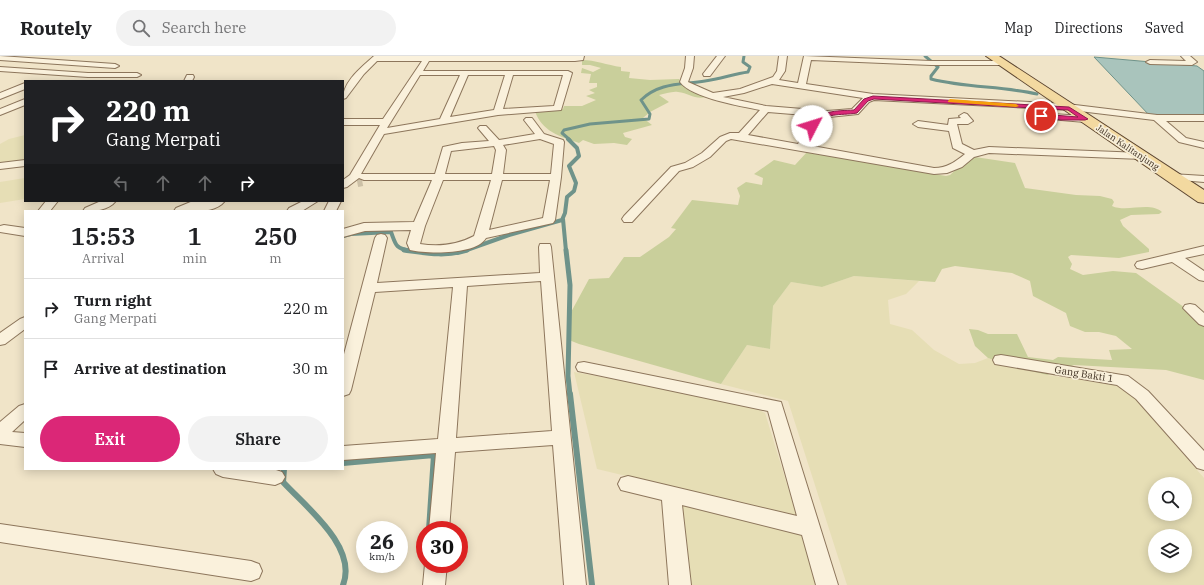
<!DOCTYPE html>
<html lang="en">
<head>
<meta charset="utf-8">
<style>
  :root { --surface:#fff; --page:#f2f2f2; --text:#202124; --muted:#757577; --line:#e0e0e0; --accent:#db2777 }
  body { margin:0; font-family:"IBM Plex Serif",serif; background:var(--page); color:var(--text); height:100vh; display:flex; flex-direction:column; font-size:15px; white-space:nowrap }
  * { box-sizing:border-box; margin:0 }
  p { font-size:13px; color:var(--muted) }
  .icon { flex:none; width:22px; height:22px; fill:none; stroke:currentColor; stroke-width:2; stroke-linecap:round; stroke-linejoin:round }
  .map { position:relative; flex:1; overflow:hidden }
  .side { position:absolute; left:24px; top:154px; width:320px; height:260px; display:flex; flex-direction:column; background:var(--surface); border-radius:0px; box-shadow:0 2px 10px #0003 }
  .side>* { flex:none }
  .banner { position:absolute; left:24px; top:24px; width:320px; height:122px; border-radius:0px; box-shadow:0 2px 10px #0003; background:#202124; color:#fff; overflow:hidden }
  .tools { position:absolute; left:1148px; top:421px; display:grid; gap:8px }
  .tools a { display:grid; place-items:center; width:44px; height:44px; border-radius:50%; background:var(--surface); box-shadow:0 2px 10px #0003; font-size:20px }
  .speed { position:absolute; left:356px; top:465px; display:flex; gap:8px; font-size:20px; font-weight:700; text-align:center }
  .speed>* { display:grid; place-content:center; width:52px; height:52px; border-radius:50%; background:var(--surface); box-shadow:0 2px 10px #0003; line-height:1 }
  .speed small { font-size:10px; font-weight:400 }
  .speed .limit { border:6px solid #d22; background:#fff; color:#111 }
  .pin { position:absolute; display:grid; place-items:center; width:34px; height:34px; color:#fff; margin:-17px; border:2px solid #fff; border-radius:50%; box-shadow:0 1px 4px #0007 }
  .me { position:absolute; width:44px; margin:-22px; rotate:50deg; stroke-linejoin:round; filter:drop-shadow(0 0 3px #0008) }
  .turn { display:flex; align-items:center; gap:14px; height:84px; padding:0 16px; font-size:18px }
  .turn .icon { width:52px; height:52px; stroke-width:2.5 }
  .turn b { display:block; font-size:28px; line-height:34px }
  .lanes { display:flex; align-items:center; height:38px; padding:0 16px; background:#0003; justify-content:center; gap:20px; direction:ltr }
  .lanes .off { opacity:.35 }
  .eta { display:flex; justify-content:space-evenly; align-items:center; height:68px; text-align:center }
  .eta b { font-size:24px; font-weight:600; line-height:28px }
  .button { display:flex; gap:8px; margin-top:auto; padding:8px 16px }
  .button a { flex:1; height:46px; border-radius:24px; background:var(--accent); color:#fff; font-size:16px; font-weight:600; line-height:46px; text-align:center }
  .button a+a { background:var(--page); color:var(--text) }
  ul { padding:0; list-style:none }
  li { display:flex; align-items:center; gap:12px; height:60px; padding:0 16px; border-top:1px solid var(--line) }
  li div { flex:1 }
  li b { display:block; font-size:15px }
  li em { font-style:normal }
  header { display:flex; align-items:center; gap:24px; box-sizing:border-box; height:56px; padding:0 20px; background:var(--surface); border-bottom:1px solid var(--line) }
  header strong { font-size:19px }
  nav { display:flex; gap:22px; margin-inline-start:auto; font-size:14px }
  .search { width:280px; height:36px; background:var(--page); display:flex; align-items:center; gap:10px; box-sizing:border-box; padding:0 14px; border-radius:22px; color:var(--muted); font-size:15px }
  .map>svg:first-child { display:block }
  .farmland { fill:#e6deb5; fill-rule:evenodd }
  .green { fill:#c9cf9b }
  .water { fill:#a9c4bc; stroke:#6f938a }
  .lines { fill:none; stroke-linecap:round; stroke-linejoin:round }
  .stream-far3 { stroke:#6f938a; stroke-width:3 }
  .stream-far2 { stroke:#6f938a; stroke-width:4 }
  .stream-far1 { stroke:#6f938a; stroke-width:5 }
  .stream { stroke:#6f938a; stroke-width:6 }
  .minor-tunnel { stroke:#ccc0a6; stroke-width:12; stroke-dasharray:12 5.5; stroke-linecap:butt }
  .minor-casing { stroke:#8d765c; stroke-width:2 }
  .primary-casing { stroke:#5b4430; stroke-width:2 }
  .minor { fill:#faf1dc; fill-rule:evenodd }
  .primary { fill:#f3d9a0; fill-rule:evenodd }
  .route { fill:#db2777; stroke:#8e194d }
  .slow { fill:#f59e0b }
  .labels { text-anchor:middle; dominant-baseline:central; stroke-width:3.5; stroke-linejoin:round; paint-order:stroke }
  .far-street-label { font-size:9px; fill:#3d2e20; stroke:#f7eed8 }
  .street-label { font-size:10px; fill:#3d2e20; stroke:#f7eed8 }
</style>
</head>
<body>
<header>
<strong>Routely</strong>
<div class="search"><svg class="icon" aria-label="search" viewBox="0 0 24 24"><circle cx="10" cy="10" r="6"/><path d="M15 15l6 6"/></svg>Search here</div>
<nav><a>Map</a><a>Directions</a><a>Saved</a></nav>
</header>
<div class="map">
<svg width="1204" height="529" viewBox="0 0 1204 529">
  <rect width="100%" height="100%" fill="#f0e4c8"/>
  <path class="farmland" d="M25 79V104L0 108V88L9 83Z
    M25 122V143L0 147V126Z
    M854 220 919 225 906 238 888 244 890 268 912 274 934 294 959 308 975 307 988 302 1019 312 1047 319 1124 330 1204 422V529H847L788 345 721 328 747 289 770 293 773 250 791 226 822 231ZM1155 428H1185V458H1155ZM1155 480H1185V510H1155Z
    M574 316 748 348 765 357 797 461 597 413Z
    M680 444 803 475 818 529H689Z"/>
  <path class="green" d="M582 4C595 4 607 9 621 11V15L630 16 629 22 650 24 679 23 682 28 706 41C695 44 689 37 678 36 672 35 665 38 659 39L669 46 650 56 643 62 652 69 623 77 625 81 632 83 627 89 614 87 594 88 583 84 579 87C561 81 541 75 535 55L563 53 564 50H582L596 44 586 40 595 37 589 34 597 31V27H589L591 18 581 17 582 12 593 16 601 12 590 9H582Z
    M807 96 946 120 950 119 960 110 975 101 1015 107 1025 132 1076 139 1100 140 1112 143 1114 146 1112 150C1127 157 1149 145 1162 156L1159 158 1131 159 1120 164 1123 170 1149 193V196L1119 202 1071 199 1068 201 1072 208 1070 213 1083 219 1113 215 1136 217 1188 254 1204 268V324L1166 314 1074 309 1047 319 1019 312 988 302 975 290 969 273 978 274 988 278H1017L1028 301 1053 304 1058 301 1112 304 1109 294 1132 293 1116 280 1099 276H1085L1070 270 1066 257 1033 240 1030 225 1012 217 955 210 942 213 935 226 854 220 822 231 791 226 773 250 770 293 747 289 721 328 579 288 569 284 570 258 589 223 609 222 624 201H640L669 181 676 173 671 172 692 144 738 149 740 140 737 132 746 126 762 129 763 122 754 118 774 104 795 109Z"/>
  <path class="water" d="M1094 1 1197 10 1204 15V60H1150Z"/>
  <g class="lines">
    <path class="stream-far3" d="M925 0 938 11 931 20V23C966 32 1002 30 1037 38
      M570 84 562 77 564 74 590 68 649 63 650 58 641 44C660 26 681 29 705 25 720 23 734 18 748 16L750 11 743 6 744 0"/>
    <path class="stream-far2" d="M563 163 566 195
      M343 180 351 178 391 176C396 189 395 192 410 195
      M464 195 509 179 562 164 565 157 567 141 574 135 576 127 569 110 579 100 577 92 568 83"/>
    <path class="stream-far1" d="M404 194C426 197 445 201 467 194
      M566 194 570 229 568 320 570 339"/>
    <path class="stream" d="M570 338 592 529
      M343 407 434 399 429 474
      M284 413 283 426C306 451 358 491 343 529"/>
    <path class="minor-tunnel" d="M357 125 362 124"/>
    <g class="minor-casing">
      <path id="minor" d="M0 0 115 8 119 10 115 12 0 4Z
        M374 0H584L583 4 575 5H429L423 15H568L572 17 561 54 498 59 384 78 361 118H435L443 91 462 87 489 85 478 72 480 70H486L499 84 535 78 524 64 526 62H532L544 78 563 84 564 86 561 121 555 164 553 167 486 182C476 199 428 198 410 194L407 187 411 174 365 175 343 181V173L364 167 414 166 432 124H364L359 122 347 131 343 132V124L350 119 380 69H343V63H383L422 5H377L364 18 346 42 343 43C343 25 362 11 374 0ZM420 19H460L440 63 387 72ZM468 19H505L494 54 450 61ZM513 19H563L554 50 503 53ZM540 83 554 88 551 118H503L506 94 503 89ZM494 90 496 94 492 118H445L451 95ZM443 124H491L474 180C457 189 439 191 420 188L425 170ZM502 124H550L543 162 489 174Z
        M686 0H694L693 12 688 26 713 37 740 33 773 21 777 15 779 0H787L785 15 779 24 798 27 804 0 931 5H1002L1006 7 1005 9H931L811 4 806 28 873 38 1067 48 1157 59H1204V65H1166L1186 82 1204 86V92L1179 86 1154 64 1071 54 874 44 869 46 858 58 829 61 819 67 807 89 934 112C947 112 955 106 965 98L953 92 949 75 918 71 913 68 918 65 948 69 949 63 961 62 959 60 964 57 967 58 973 65 968 68H957L962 88 974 94 989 91 1142 97 1147 100 1142 103 989 97 974 101 962 111 947 117 934 118 731 83 726 85 710 101 693 111 679 115 632 166H624L622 163 624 160 671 111 685 107 702 97 720 81 730 77H739L760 54C740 50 692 42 680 26L685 12ZM772 28 863 42 852 53 827 55 766 50 723 41 744 37ZM768 56 817 60 812 63 798 88 748 79Z
        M717 0H725L710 20H704L703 18Z
        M1181 0H1190L1197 6 1192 9 1150 8 1146 6 1150 4 1186 5Z
        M0 11 88 17H137L141 19 137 21H88L0 15Z
        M187 19H193L194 21 192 25H184Z
        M25 27V33L0 43V37Z
        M25 43V49L0 59V53Z
        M1052 58 1085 60 1090 63 1085 66 1049 63 1047 61Z
        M25 104V110L0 113V107Z
        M1172 118 1204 120V126L1168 123 1167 121 1168 119Z
        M46 145H58L50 155H38Z
        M101 145H116C108 155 94 155 83 155L85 152Z
        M193 145H225C217 155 203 155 192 155L193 154 174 155 176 152Z
        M303 145H318L302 155H287L289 152Z
        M329 145H341L336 155H324Z
        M4 169 25 172V180L0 176V170Z
        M381 178 385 179 387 182 377 227 540 217 539 191 540 188H550L551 191 586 529H564L553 389 455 396 449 474H429L436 397 343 404V390L438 383 453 231 375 236 351 334 349 338 343 340V302L375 182 377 179ZM541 225 552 375 456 382 467 230Z
        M1204 190V198L1185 202 1204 215V225L1199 224 1172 206 1142 213 1137 212 1135 209 1137 206Z
        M1190 248 1195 249 1204 257V270L1199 268 1183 252 1185 249Z
        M25 261V273L5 288 0 289V277L20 263Z
        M1001 299 1128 320 1148 335 1204 395V414L1197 412 1136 343 1117 329 995 308 993 304 995 300Z
        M584 306 781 346 838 529H816L802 479 682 449 691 529H669L662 444 621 434 618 428 621 422 628 420 797 460 768 355 578 315 576 311 578 307Z
        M25 348V364L12 376 25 377V391L0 388V366L19 350Z
        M213 413H273L282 416 285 421 282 426 275 429 223 421 216 418Z
        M0 468 251 505 259 508 262 515 259 522 251 525 0 486Z
        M425 508H447L445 529H423Z"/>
    </g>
    <g class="primary-casing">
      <path id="primary" d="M986 0H999L1204 134V147L1198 146Z"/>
    </g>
    <use href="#minor" class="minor"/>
    <use href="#primary" class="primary"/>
  </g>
  <path class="route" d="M873 40 1069 51 1088 63 1085 64H1061L1038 60 1041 58 1078 61 1068 54 874 43 868 45 857 57C840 60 825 55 814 72L809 70C820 54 836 55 854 54L864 43Z"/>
  <path class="slow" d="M950 43 1016 48 1019 50 1016 51 948 46V45Z"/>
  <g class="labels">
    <g class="far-street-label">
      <text transform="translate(1128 91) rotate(34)">Jalan Kalitanjung</text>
    </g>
    <g class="street-label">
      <text transform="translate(1084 318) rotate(9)">Gang Bakti 1</text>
    </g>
  </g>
</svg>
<div class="tools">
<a><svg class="icon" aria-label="search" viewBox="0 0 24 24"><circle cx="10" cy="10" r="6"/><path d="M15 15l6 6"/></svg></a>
<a><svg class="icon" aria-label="layers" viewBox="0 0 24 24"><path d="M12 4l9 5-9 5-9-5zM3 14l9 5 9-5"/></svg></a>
</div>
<div class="speed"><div>26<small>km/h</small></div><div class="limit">30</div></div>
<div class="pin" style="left:1041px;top:60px;background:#d93025"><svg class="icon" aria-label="arrive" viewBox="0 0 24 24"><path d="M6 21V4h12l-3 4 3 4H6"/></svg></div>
<svg class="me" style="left:812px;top:70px" viewBox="-20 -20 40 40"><circle r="19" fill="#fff"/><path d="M0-13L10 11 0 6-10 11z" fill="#db2777"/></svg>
<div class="banner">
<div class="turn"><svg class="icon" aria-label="right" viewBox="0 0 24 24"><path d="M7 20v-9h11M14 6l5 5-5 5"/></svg><div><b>220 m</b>Gang Merpati</div></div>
<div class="lanes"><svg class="icon off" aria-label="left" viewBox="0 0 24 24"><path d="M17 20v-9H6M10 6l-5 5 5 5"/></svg><svg class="icon off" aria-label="ahead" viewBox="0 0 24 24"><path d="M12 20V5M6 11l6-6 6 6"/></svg><svg class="icon off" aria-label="ahead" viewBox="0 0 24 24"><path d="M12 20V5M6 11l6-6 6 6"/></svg><svg class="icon" aria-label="right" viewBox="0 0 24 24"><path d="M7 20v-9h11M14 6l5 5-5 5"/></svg></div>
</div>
<section class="side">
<div class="eta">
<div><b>15:53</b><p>Arrival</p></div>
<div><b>1</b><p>min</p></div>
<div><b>250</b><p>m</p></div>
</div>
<ul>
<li><svg class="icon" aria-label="right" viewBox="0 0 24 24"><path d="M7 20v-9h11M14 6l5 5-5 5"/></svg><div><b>Turn right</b><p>Gang Merpati</p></div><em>220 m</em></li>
<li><svg class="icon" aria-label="arrive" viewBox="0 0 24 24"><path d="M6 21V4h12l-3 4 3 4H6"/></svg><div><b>Arrive at destination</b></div><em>30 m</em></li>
</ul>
<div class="button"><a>Exit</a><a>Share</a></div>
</section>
</div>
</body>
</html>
